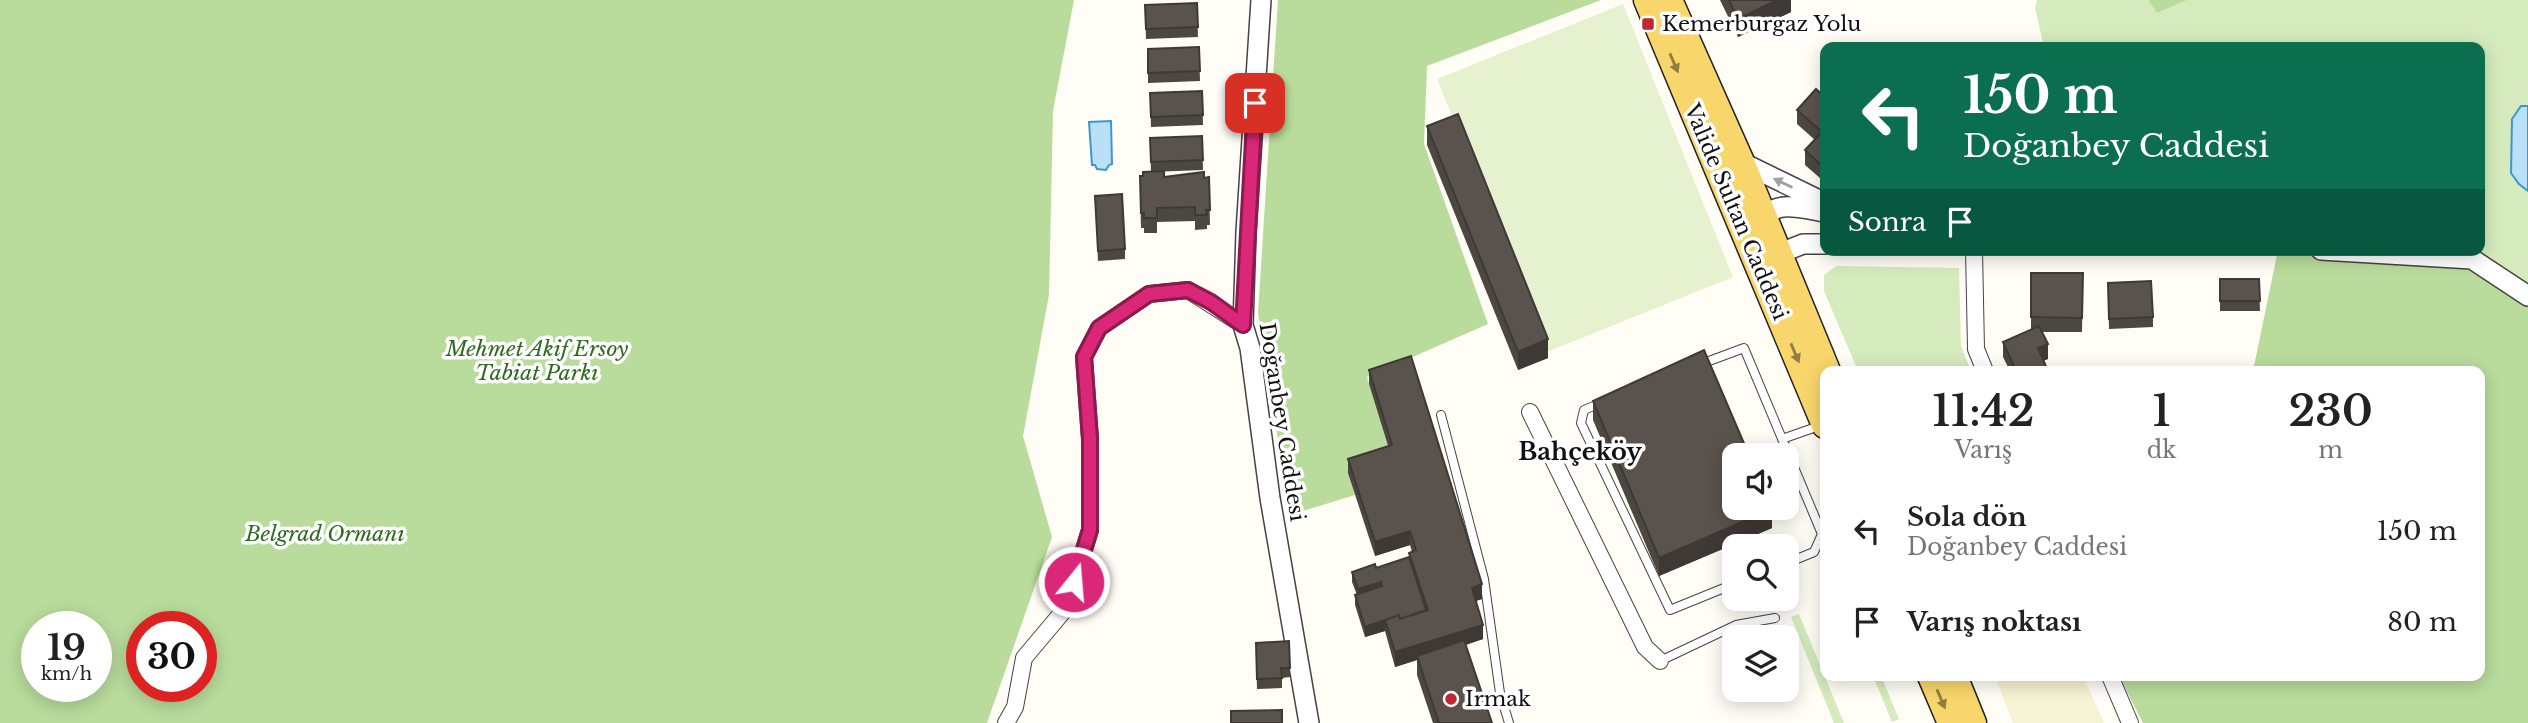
<!DOCTYPE html>
<html lang="tr">
<head>
<meta charset="utf-8">
<style>
  :root { --surface:#fff; --page:#f2f2f2; --text:#222; --muted:#767676 }
  body { margin:0; font-family:"Libre Baskerville",serif; background:var(--page); color:var(--text); height:100vh; display:flex; flex-direction:column; font-size:26px; white-space:nowrap }
  * { box-sizing:border-box; margin:0 }
  p { font-size:23px; color:var(--muted) }
  .icon { flex:none; width:38px; height:38px; fill:none; stroke:currentColor; stroke-width:2; stroke-linecap:round; stroke-linejoin:round }
  .map { position:relative; flex:1; overflow:hidden }
  .sheet { position:absolute; left:1820px; top:366px; width:665px; height:315px; display:flex; flex-direction:column; background:var(--surface); border-radius:14px; box-shadow:0 4px 18px #0003 }
  .sheet>* { flex:none }
  .top-card { position:absolute; left:1820px; top:42px; width:665px; height:214px; border-radius:14px; box-shadow:0 4px 18px #0003; background:#0b6e4f; color:#fff; overflow:hidden }
  .tools { position:absolute; left:1722px; top:443px; display:grid; gap:14px }
  .tools a { display:grid; place-items:center; width:77px; height:77px; border-radius:14px; background:var(--surface); box-shadow:0 4px 18px #0003; font-size:35px }
  .speed { position:absolute; left:21px; top:611px; display:flex; gap:14px; font-size:35px; font-weight:700; text-align:center }
  .speed>* { display:grid; place-content:center; width:91px; height:91px; border-radius:50%; background:var(--surface); box-shadow:0 4px 18px #0003; line-height:1 }
  .speed small { font-size:18px; font-weight:400 }
  .speed .limit { border:10px solid #d22; background:#fff; color:#111 }
  .pin { position:absolute; display:grid; place-items:center; width:60px; height:60px; color:#fff; margin:-30px; border-radius:14px; box-shadow:0 4px 10px #0006 }
  .me { position:absolute; width:77px; margin:-38px; rotate:17deg; stroke-linejoin:round; filter:drop-shadow(0 0 5px #0008) }
  .turn { display:flex; align-items:center; gap:24px; height:147px; padding:0 28px; font-size:32px }
  .turn .icon { width:91px; height:91px; stroke-width:2.5 }
  .turn b { display:block; font-size:49px; line-height:60px }
  .then { display:flex; align-items:center; height:66px; padding:0 28px; background:#0003; gap:14px; font-size:26px }
  .eta { display:flex; justify-content:space-evenly; align-items:center; height:119px; text-align:center }
  .eta b { font-size:42px; font-weight:600; line-height:49px }
  ul { padding:0; list-style:none }
  li { display:flex; align-items:center; gap:21px; height:91px; padding:0 28px }
  li div { flex:1 }
  li b { display:block; font-size:26px }
  li em { font-style:normal }
  .map>svg:first-child { display:block }
  .farmland { fill:#f6f3d4 }
  .green { fill:#d5ebbd }
  .forest { fill:#b9dc9c; fill-rule:evenodd }
  .pitch { fill:#e6f2cf }
  .water { fill:#b9e0f7; stroke:#3f96cf; stroke-width:2 }
  .lines { fill:none; stroke-linecap:round; stroke-linejoin:round }
  .service-casing { stroke:#444; stroke-width:10 }
  .minor-casing { stroke:#444; stroke-width:18 }
  .tertiary-casing { stroke:#444; stroke-width:22 }
  .primary-casing { stroke:#222; stroke-width:29 }
  .service { stroke:#fff; stroke-width:8 }
  .minor { stroke:#fff; stroke-width:16 }
  .tertiary { stroke:#fff; stroke-width:19 }
  .primary { stroke:#f9d66b; stroke-width:26 }
  .wall { fill:#4d4742 }
  .shaded-wall { fill:#3f3936 }
  .building { fill:#5a524d; stroke:#3f3936; stroke-width:2 }
  .oneway { fill:#917d42 }
  .oneway2 { fill:#a0a0a0 }
  .route-casing { stroke:#8e194d; stroke-width:18 }
  .route { stroke:#db2777; stroke-width:12 }
  .poi-dot { fill:#c4262e; stroke:#fff; stroke-width:2.5 }
  .labels { text-anchor:middle; dominant-baseline:central; stroke-width:7; stroke-linejoin:round; paint-order:stroke }
  .poi-label { font-size:21px; fill:#111; stroke:#fff; text-anchor:start }
  .street-label { font-size:21px; fill:#111; stroke:#fff }
  .park-label { font-size:21px; font-style:italic; fill:#2f6b1f; stroke:#fff }
  .quarter-label { font-size:24px; font-weight:bold; fill:#111; stroke:#fff }
</style>
</head>
<body>
<div class="map">
<svg width="2528" height="723" viewBox="0 0 2528 723">
  <rect width="100%" height="100%" fill="#fffdf5"/>
  <path class="farmland" d="M1995 676H2083L2104 723H2013Z"/>
  <path class="green" d="M2037 0H2148L2157 13 2186 0H2528V287L2437 250H2480V47H2044L2035 8Z
    M1836 266 1959 268 1961 346 1971 371H1858L1824 291V275Z
    M1799 614 1844 723H1834L1791 617Z
    M1873 676H1881L1899 719 1892 722Z"/>
  <path class="forest" d="M0 0H1074L1053 111 1049 295 1023 436 1052 537 987 723H0ZM37 626H96V686H37ZM142 626H201V686H142Z
    M1278 0H1601L1427 66 1424 144 1488 324 1367 377 1392 460 1349 473 1355 495 1290 515 1258 313Z
    M2148 0H2187L2157 13Z
    M2278 250H2437L2528 287V723H2143L2119 676H2480V371H2253Z"/>
  <path class="pitch" d="M1623 4 1733 277 1547 352 1437 79Z"/>
  <path class="water" d="M2521 106H2528V191L2519 184 2511 173 2512 119Z
    M1111 121 1112 164 1109 165 1106 170 1097 169 1095 165H1092L1089 122Z"/>
  <g class="lines">
    <g class="service-casing">
      <path id="service" d="M1701 364 1744 348 1822 534 1814 552 1787 563
        M1601 403 1584 410 1581 423 1670 610 1734 584
        M1441 415 1484 579 1500 693 1509 723
        M1782 439 1822 425
        M1660 661 1736 625 1775 618"/>
    </g>
    <g class="minor-casing">
      <path id="minor" d="M1974 250 1976 349 1985 371
        M1530 412 1645 647 1660 661
        M2110 676 2130 723
        M1006 723 1015 707 1024 658 1066 608 1090 530V439L1084 357 1099 328 1149 294 1188 290 1243 325"/>
    </g>
    <g class="tertiary-casing">
      <path id="tertiary" d="M1261 0 1246 232 1243 325 1250 348 1270 498 1309 723
        M1741 162 1825 203
        M1756 224C1776 198 1798 208 1825 212
        M2321 250 2472 259 2528 296
        M1778 254 1803 244H1825"/>
    </g>
    <g class="primary-casing">
      <path id="primary" d="M1647 0 1825 425
        M1669 0 1741 162 1827 371
        M1931 676 1951 723
        M1954 676 1973 723"/>
    </g>
    <use href="#service" class="service"/>
    <use href="#minor" class="minor"/>
    <use href="#tertiary" class="tertiary"/>
    <use href="#primary" class="primary"/>
  </g>
  <path class="wall" d="M1720 0H1791V12L1738 37Z
    M1197 3 1198 37 1146 39 1145 5Z
    M1199 47 1200 81 1148 83V49Z
    M1202 91 1203 125 1151 127 1150 93Z
    M1825 97V172L1820 178 1805 165V150L1815 140 1797 124V110Z
    M1427 126 1548 358 1518 370 1427 145Z
    M1202 136 1203 170 1151 172 1150 138Z
    M1164 177H1209L1210 225H1207V229L1195 230V221L1157 222V233H1144V228H1141L1140 191Z
    M1095 196 1125 249V259L1098 261Z
    M2031 273H2083L2082 332H2042L2048 359 2043 360 2048 371H2010L2003 357V342L2031 330Z
    M2220 279H2259L2260 311H2220Z
    M2108 293 2153 317V327L2109 329Z
    M1369 370 1482 599 1476 601 1483 639 1466 645 1492 723H1433L1417 675V660L1395 667 1385 631 1365 637 1355 605V595H1357L1352 582V572L1376 568 1409 558V553L1412 552 1410 545 1375 556 1348 473V459L1388 446 1369 384Z
    M1593 401 1772 528 1659 576 1593 420Z
    M1289 641 1290 677 1282 678V688L1257 689 1256 653Z"/>
  <path class="shaded-wall" d="M1777 0H1791V12L1738 37V19Z
    M1825 158V172L1820 178V164Z
    M1548 339V358L1518 370V352Z
    M2048 344V359L2038 363V348Z
    M1772 509V528L1659 576V558Z
    M1410 531V545L1375 556V542Z
    M1381 582V592L1358 599V589Z
    M1482 584V599L1472 602V588Z
    M1385 621V631L1365 637V627Z
    M1483 625V639L1419 659 1417 656V660L1395 667V652Z"/>
  <path class="building" d="M1729 0H1777L1738 19Z
    M1197 3 1198 27 1146 29 1145 5Z
    M1199 47 1200 71 1148 73V49Z
    M1816 89 1825 97V158L1820 164 1805 150 1822 132 1797 110Z
    M1202 91 1203 115 1151 117 1150 93Z
    M1458 114 1548 339 1518 352 1427 126Z
    M1202 136 1203 160 1151 162 1150 138Z
    M1164 171V177L1204 172V178L1209 177 1210 210H1206L1207 215H1195V207L1157 208V218H1144V213H1141L1140 176H1143V172Z
    M1122 194 1125 249 1098 251 1095 196Z
    M2031 273H2083L2082 318 2031 317Z
    M2220 279H2259L2260 301H2220Z
    M2151 281 2153 317 2109 319 2108 283Z
    M2039 326 2048 344 2038 348 2048 371H2016L2003 342Z
    M1704 350 1749 455H1734V508H1771L1772 509 1659 558 1593 401Z
    M1411 356 1482 584 1472 588 1483 625 1395 652 1385 620 1399 615 1400 619 1428 610 1409 553 1416 550 1410 531 1375 542 1348 459 1392 445 1369 370Z
    M1409 557 1426 610 1400 619 1399 615 1365 627 1355 595 1382 586 1381 582 1358 589 1352 572 1375 564 1376 568Z
    M1464 640 1492 723H1439L1417 656Z
    M1289 641 1290 668H1281L1282 678 1257 679 1256 643Z
    M1282 710V723H1231V711Z"/>
  <defs><path id="oneway-solid" d="M-6-.8H1V-3.2L6.5 0L1 3.2V.8H-6Z" transform="scale(1.75)"/></defs>
  <g class="oneway">
    <use href="#oneway-solid" transform="translate(1674 63) rotate(67)"/>
    <use href="#oneway-solid" transform="translate(1795 353) rotate(67)"/>
    <use href="#oneway-solid" transform="translate(1941 699) rotate(67)"/>
  </g>
  <use class="oneway2" href="#oneway-solid" transform="translate(1783 183) rotate(-154)"/>
  <g class="lines">
    <g class="route-casing">
      <path id="route" d="M1074 582 1090 530V439L1084 357 1099 328 1149 294 1188 290 1211 302 1243 325 1255 103"/>
    </g>
    <use href="#route" class="route"/>
  </g>
  <g class="poi-dot">
    <rect x="1641" y="17" width="14" height="14" rx="3.5"/>
    <circle cx="1451" cy="699" r="7"/>
  </g>
  <g class="labels">
    <g class="poi-label">
      <text x="1662" y="24">Kemerburgaz Yolu</text>
      <text x="1465" y="699">Irmak</text>
    </g>
    <g class="street-label">
      <text transform="translate(1736 212) rotate(67)">Valide Sultan Caddesi</text>
      <text transform="translate(1282 422) rotate(81)">Doğanbey Caddesi</text>
    </g>
    <g class="park-label">
      <text x="537" y="349">Mehmet Akif Ersoy<tspan x="537" dy="24">Tabiat Parkı</tspan></text>
      <text x="325" y="534">Belgrad Ormanı</text>
    </g>
    <g class="quarter-label">
      <text x="1580" y="451">Bahçeköy</text>
    </g>
  </g>
</svg>
<div class="tools">
<a><svg class="icon" aria-label="sound" viewBox="0 0 24 24"><path d="M4 9h4l5-4v14l-5-4H4zM17 9q2 3 0 6"/></svg></a>
<a><svg class="icon" aria-label="search" viewBox="0 0 24 24"><circle cx="10" cy="10" r="6"/><path d="M15 15l6 6"/></svg></a>
<a><svg class="icon" aria-label="layers" viewBox="0 0 24 24"><path d="M12 4l9 5-9 5-9-5zM3 14l9 5 9-5"/></svg></a>
</div>
<div class="speed"><div>19<small>km/h</small></div><div class="limit">30</div></div>
<div class="pin" style="left:1255px;top:103px;background:#d93025"><svg class="icon" aria-label="arrive" viewBox="0 0 24 24"><path d="M6 21V4h12l-3 4 3 4H6"/></svg></div>
<svg class="me" style="left:1074px;top:582px" viewBox="-20 -20 40 40"><circle r="17" fill="#db2777" stroke="#fff" stroke-width="3"/><path d="M0-11L8 9 0 5-8 9z" fill="#fff"/></svg>
<div class="top-card">
<div class="turn"><svg class="icon" aria-label="left" viewBox="0 0 24 24"><path d="M17 20v-9H6M10 6l-5 5 5 5"/></svg><div><b>150 m</b>Doğanbey Caddesi</div></div>
<div class="then">Sonra<svg class="icon" aria-label="arrive" viewBox="0 0 24 24"><path d="M6 21V4h12l-3 4 3 4H6"/></svg></div>
</div>
<section class="sheet">
<div class="eta">
<div><b>11:42</b><p>Varış</p></div>
<div><b>1</b><p>dk</p></div>
<div><b>230</b><p>m</p></div>
</div>
<ul>
<li><svg class="icon" aria-label="left" viewBox="0 0 24 24"><path d="M17 20v-9H6M10 6l-5 5 5 5"/></svg><div><b>Sola dön</b><p>Doğanbey Caddesi</p></div><em>150 m</em></li>
<li><svg class="icon" aria-label="arrive" viewBox="0 0 24 24"><path d="M6 21V4h12l-3 4 3 4H6"/></svg><div><b>Varış noktası</b></div><em>80 m</em></li>
</ul>
</section>
</div>
</body>
</html>
